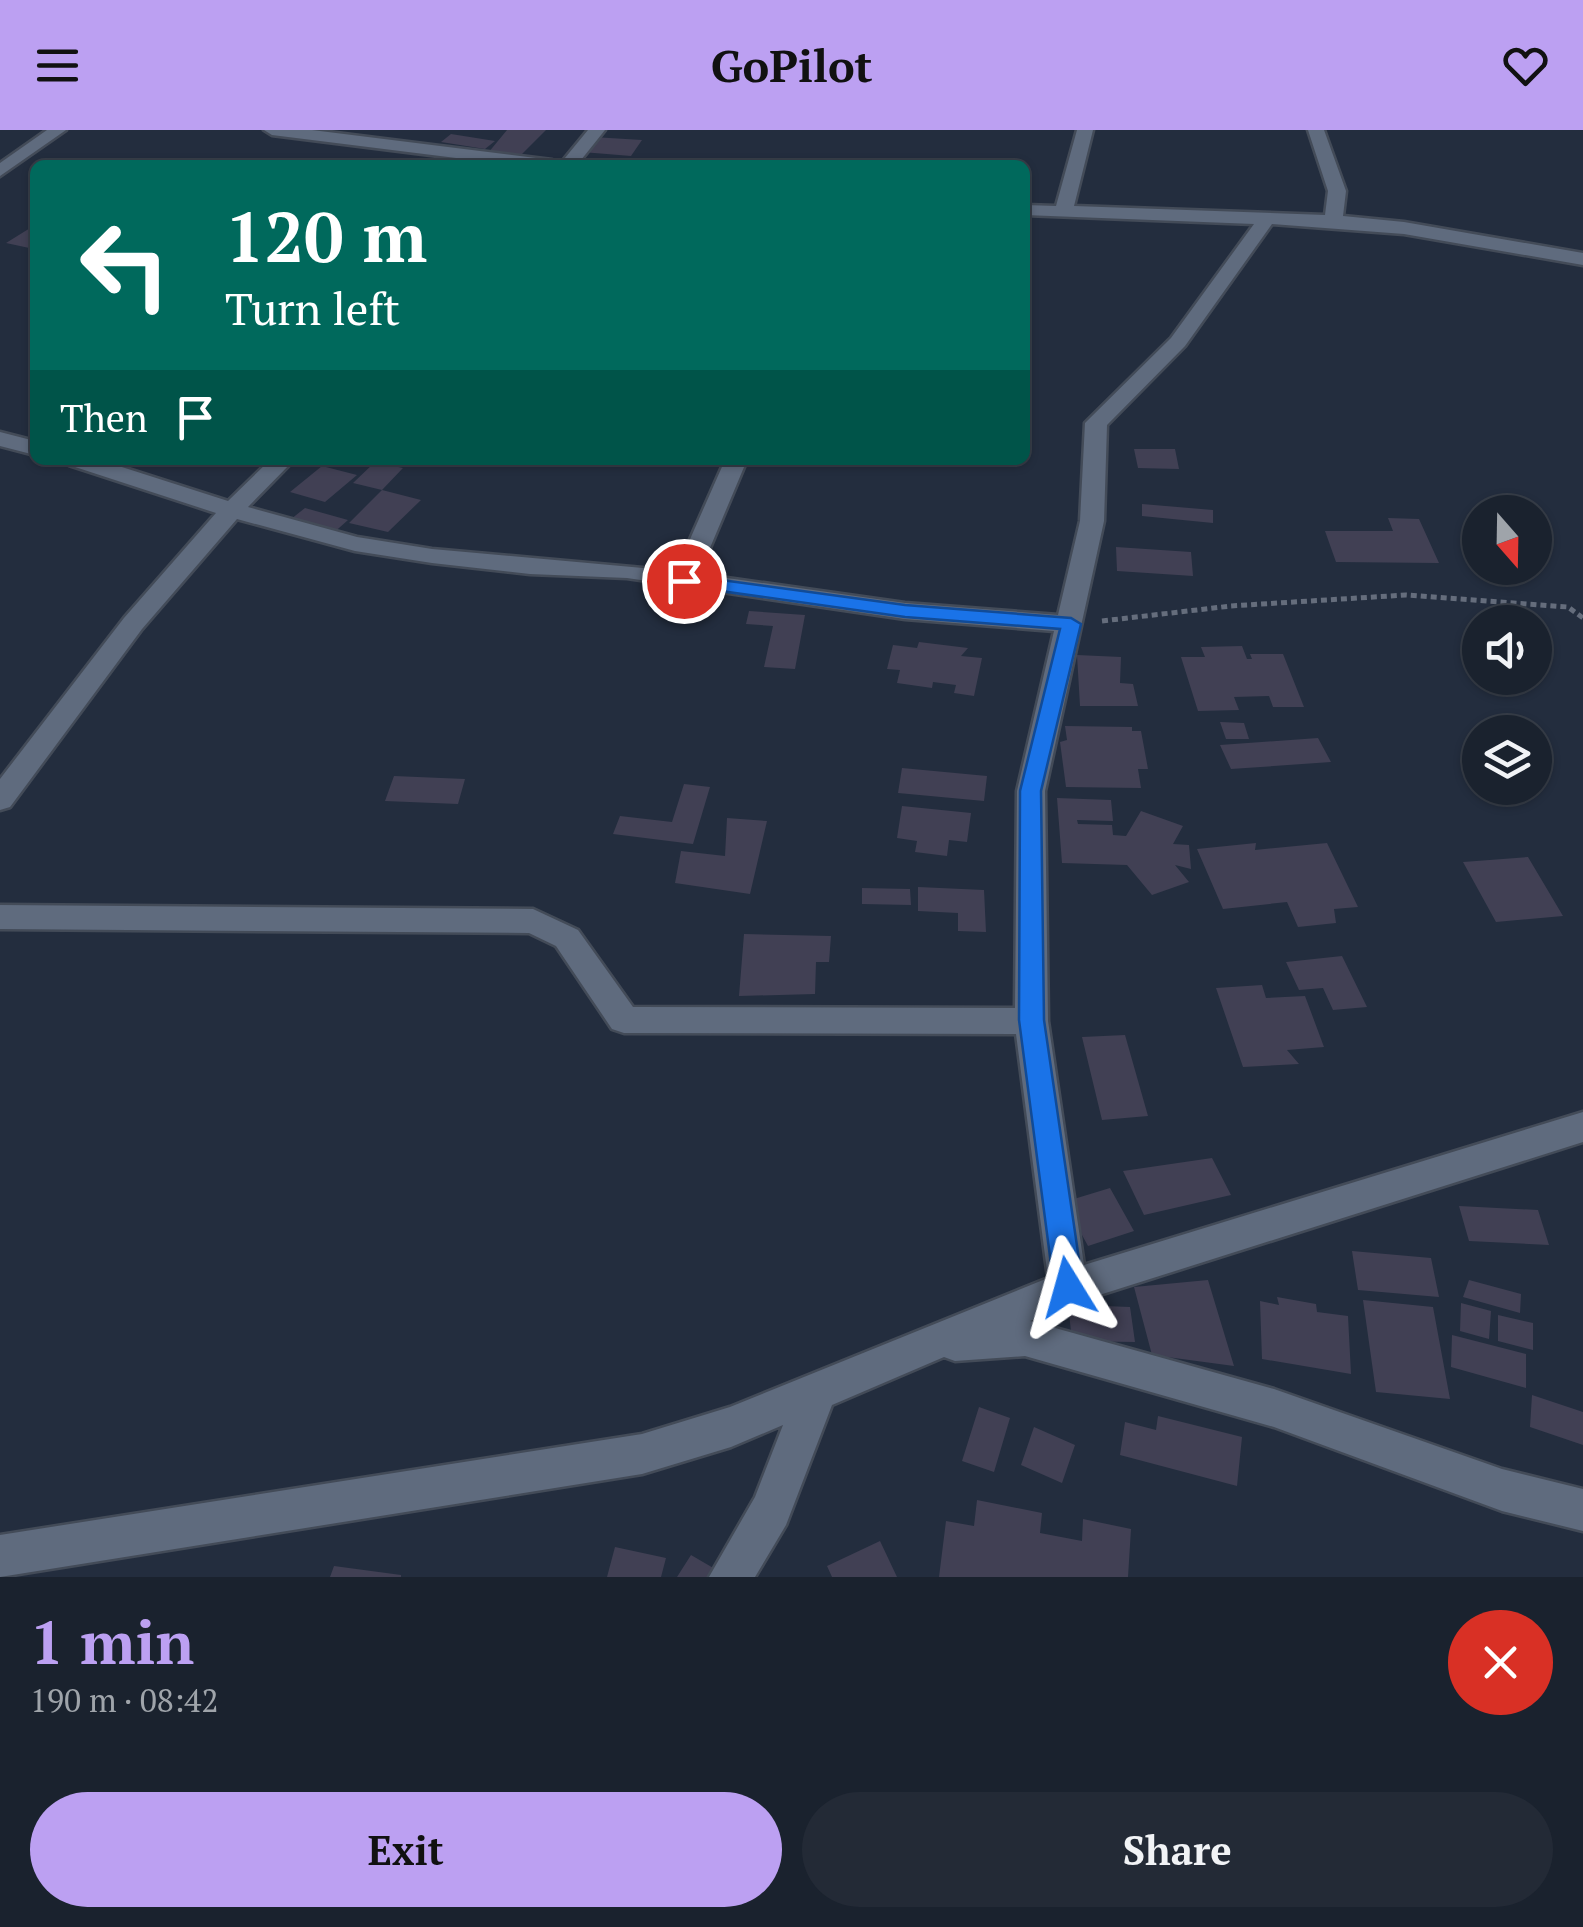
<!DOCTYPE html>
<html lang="en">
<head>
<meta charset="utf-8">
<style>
  :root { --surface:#1a222e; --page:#232a36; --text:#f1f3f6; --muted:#9fa4aa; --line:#383f4a; --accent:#bca0f2 }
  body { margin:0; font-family:"PT Serif",serif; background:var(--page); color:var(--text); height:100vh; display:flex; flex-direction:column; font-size:38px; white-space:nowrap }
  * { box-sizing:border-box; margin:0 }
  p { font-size:32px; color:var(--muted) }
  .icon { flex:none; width:55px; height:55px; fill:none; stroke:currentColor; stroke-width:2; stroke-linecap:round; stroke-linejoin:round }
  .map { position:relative; height:1447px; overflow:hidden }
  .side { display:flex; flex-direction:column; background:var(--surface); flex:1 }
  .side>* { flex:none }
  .banner { position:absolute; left:30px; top:30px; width:1000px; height:305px; border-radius:15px; box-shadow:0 2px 8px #0004,0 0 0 2px var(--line); background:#00695c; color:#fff; overflow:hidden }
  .needle { width:65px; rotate:160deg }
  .fabs { position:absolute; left:1462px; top:365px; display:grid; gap:20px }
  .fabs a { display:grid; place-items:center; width:90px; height:90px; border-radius:50%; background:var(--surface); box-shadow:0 2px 8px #0004,0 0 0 2px var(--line); font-size:50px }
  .pin { position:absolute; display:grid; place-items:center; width:85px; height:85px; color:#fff; margin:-42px; border:5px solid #fff; border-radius:50%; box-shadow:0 2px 10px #0007 }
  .me { position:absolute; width:110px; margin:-55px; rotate:352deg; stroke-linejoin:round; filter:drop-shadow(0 0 8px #0008) }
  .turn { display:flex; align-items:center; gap:35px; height:210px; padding:0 30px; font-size:45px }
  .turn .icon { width:130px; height:130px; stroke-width:2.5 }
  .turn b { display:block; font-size:70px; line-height:85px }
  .then { display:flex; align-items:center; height:95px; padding:0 30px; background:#0003; gap:20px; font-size:38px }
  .round { display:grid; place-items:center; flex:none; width:105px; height:105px; border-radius:52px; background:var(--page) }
  .head { display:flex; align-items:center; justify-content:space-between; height:170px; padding:0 30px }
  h1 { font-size:60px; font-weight:800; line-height:75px; color:var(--accent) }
  .button { display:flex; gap:20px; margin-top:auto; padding:20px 30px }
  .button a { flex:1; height:115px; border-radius:60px; background:var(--accent); color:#111; font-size:40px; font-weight:800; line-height:115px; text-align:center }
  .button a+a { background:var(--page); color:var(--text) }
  header { display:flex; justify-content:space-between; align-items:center; height:130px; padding:0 30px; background:var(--accent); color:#111; font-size:45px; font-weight:800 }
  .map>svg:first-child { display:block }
  .building { fill:#414054 }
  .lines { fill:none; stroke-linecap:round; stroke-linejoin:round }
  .minor-casing { stroke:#434b58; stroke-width:5 }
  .path { stroke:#656d7c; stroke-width:5; stroke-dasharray:6 4; stroke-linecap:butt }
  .minor { fill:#5f6b7e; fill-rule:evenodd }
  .route { fill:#1a73e8; stroke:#114b97; stroke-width:2.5 }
</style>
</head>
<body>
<header><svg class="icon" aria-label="menu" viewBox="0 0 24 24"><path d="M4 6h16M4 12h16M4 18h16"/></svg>GoPilot<svg class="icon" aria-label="heart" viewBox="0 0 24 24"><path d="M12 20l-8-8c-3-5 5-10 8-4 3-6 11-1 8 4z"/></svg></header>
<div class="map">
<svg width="1583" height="1447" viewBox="0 0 1583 1447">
  <rect width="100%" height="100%" fill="#232d3e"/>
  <path class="building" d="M507 0H546L519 27 488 23Z
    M451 4 495 11 485 19 441 12Z
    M593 7 642 10 631 26 582 22Z
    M35 95 34 119 6 113Z
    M1134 319H1175L1179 339 1138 338Z
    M375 332 403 338 382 360 353 353Z
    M322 336 357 345 325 372 290 362Z
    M382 360 421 370 388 402 349 393Z
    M1142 374 1213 380V393L1142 386Z
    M305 378 348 390 330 406 286 393Z
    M1388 388 1419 389 1439 433 1336 432 1325 401H1393Z
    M1116 417 1191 422 1193 446 1117 441Z
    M749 481 805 485 795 539 764 537 773 496 746 494Z
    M919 512 968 518 961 526 982 528 974 566 954 563 956 555 933 552 932 558 897 553 900 540 887 539 893 515 917 518Z
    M1242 516 1247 529H1252L1250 524H1283L1304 577H1273L1269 566 1234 567 1239 580 1198 581 1181 527H1205L1201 517Z
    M1077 525 1121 527 1120 553 1133 554 1138 576H1080Z
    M1220 592 1244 593 1249 609H1226Z
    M1065 596 1132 597V601H1141L1148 639H1138L1141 658 1066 657 1060 612 1067 610Z
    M1318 608 1331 632 1231 639 1220 615Z
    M902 638 987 646 984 671 898 663Z
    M394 646 465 649 458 674 385 671Z
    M684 654 710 657 693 714 613 704 620 686 672 692Z
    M1057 668 1111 670 1113 691 1077 690 1078 694 1112 695 1113 705 1126 706 1141 681 1183 696 1173 714 1189 715 1191 739 1175 735 1189 752 1152 765 1127 735 1062 733Z
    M902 676 971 683 967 712 949 710 947 726 915 722 917 711 897 708Z
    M727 688 767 691 750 764 675 753 681 721 725 726Z
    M1256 713 1255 720 1327 713 1358 777 1334 779 1336 793 1298 797 1287 772 1223 779 1197 719Z
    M1528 727 1563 786 1496 792 1463 732Z
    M918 757 984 760 986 802 958 801V783L918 781Z
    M862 758 910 759 911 775 862 774Z
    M744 804 831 806 829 832H816L815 864 739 866Z
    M1342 826 1367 877 1333 880 1323 858 1299 860 1286 832Z
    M1262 855 1266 868 1305 866 1324 917 1287 920 1299 934 1243 937 1216 858Z
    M1125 905 1148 986 1102 990 1082 907Z
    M1212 1028 1231 1065 1144 1085 1123 1041Z
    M1110 1058 1134 1101 1088 1116 1064 1072Z
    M1459 1076 1538 1080 1549 1115 1469 1111Z
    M1352 1121 1431 1128 1439 1167 1358 1160Z
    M1208 1150 1234 1236 1152 1225 1134 1157Z
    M1469 1150 1521 1164 1520 1183 1463 1167Z
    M1067 1164H1103L1104 1176 1130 1177 1135 1212 1072 1211Z
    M1277 1167 1316 1174 1317 1182 1348 1186 1351 1244 1262 1229 1260 1171 1279 1175Z
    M1363 1170 1433 1177 1450 1269 1376 1262Z
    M1461 1173 1491 1181 1489 1209 1460 1201Z
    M1498 1185 1533 1193V1220L1498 1211Z
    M1452 1205 1526 1224V1258L1451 1237Z
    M1532 1265 1583 1282V1315L1530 1297Z
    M979 1277 1010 1288 994 1342 962 1331Z
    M1158 1286 1242 1307 1237 1356 1120 1325 1125 1292 1156 1300Z
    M1034 1297 1075 1315 1062 1353 1021 1335Z
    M977 1370 1042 1383 1040 1403 1082 1411 1083 1389 1131 1399 1128 1447H939L946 1391 974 1396Z
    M880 1411 897 1447H832L827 1436Z
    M615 1417 666 1428 661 1447H607Z
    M691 1425 715 1439 711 1447H677Z
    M334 1436 401 1445V1447H330Z"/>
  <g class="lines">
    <g class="minor-casing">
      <path id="minor" d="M47 0H66L0 46V33Z
        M264 0H312L552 30 560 34 588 0H605L577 35H511L272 5Z
        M1077 0H1093L1074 76 1325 85 1328 61 1308 0H1324L1346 61 1343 86 1404 92 1583 123V135L1404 104 1272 94 1185 216 1107 295 1104 391 1045 661 1048 891 1084 1135 1583 982V1012L1074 1173 1030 1191 1274 1259 1502 1339 1583 1359V1401L1502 1381 1274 1297 1025 1226 955 1231 944 1227 832 1275 786 1395 755 1447H709L755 1367 783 1295 731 1317 642 1344 0 1447V1405L642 1304 730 1277 1048 1148 1016 904 624 903 612 899 556 816 529 803 0 799V775L533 779 578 800 633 877 1015 878 1017 661 1054 501 905 489 627 448 530 444 432 433 355 421 237 389 142 499 10 677 0 680V649L124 488 216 383 69 335 66 330H100L228 371 270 330H294L248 377 357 407 432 419 676 441 725 330H747L699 444 905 473 1058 485 1080 391 1085 293 1171 208 1254 94 1025 85V75L1056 76Z
        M0 302 35 311V325L0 316Z"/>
    </g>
    <path class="path" d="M1102 491 1231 476 1406 465 1568 477 1583 488"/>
    <use href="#minor" class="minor"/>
  </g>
  <path class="route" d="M684 445 905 475 1071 488 1081 494 1041 661 1044 890 1083 1157 1078 1166 1068 1170 1058 1166 1054 1157 1019 890 1020 661 1060 499 905 487 678 455 675 451Z"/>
</svg>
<div class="fabs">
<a><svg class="needle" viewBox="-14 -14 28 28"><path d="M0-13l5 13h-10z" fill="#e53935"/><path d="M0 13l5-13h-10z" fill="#9fa4aa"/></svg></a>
<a><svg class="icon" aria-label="sound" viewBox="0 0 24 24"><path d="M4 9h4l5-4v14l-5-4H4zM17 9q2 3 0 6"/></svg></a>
<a><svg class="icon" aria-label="layers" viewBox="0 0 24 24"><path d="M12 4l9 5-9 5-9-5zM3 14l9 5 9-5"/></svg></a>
</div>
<div class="pin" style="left:684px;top:451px;background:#d93025"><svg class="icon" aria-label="arrive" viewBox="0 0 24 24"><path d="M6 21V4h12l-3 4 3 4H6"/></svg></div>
<svg class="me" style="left:1068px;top:1157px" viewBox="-20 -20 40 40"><path d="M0-17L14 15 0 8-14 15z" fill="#1a73e8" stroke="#fff" stroke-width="4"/></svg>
<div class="banner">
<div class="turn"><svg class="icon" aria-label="left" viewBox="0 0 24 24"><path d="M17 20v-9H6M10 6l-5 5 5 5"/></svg><div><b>120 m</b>Turn left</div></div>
<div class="then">Then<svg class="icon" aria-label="arrive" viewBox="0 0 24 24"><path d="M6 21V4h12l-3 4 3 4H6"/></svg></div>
</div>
</div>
<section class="side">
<div class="head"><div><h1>1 min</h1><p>190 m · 08:42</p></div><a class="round" style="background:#d93025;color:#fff"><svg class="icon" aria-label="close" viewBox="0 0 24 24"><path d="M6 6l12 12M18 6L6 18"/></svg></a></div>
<div class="button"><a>Exit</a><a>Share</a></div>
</section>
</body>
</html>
